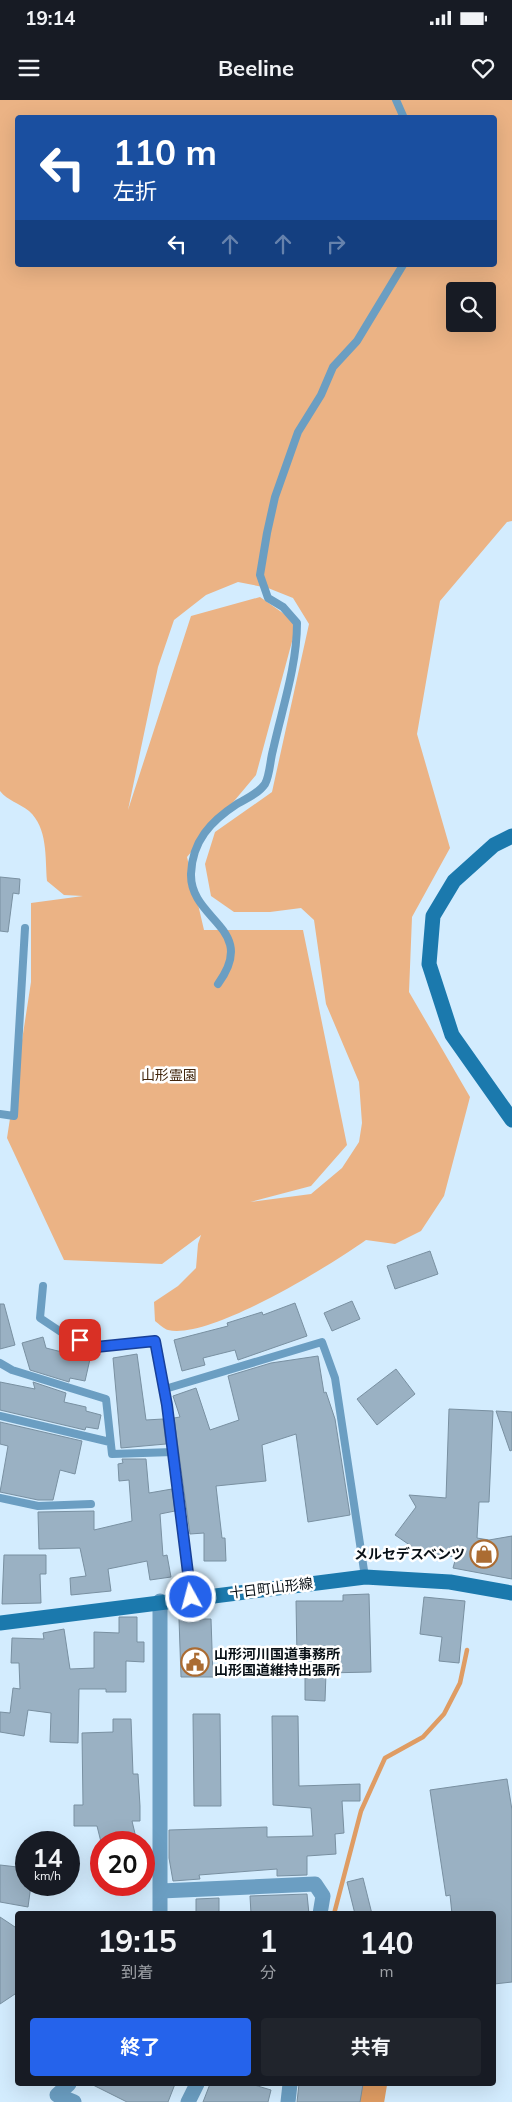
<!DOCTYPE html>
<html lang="ja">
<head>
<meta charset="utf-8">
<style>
  :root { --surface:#171b24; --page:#20242c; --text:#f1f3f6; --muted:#9ea1a6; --accent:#2563eb }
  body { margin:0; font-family:Mulish,"Noto Sans JP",sans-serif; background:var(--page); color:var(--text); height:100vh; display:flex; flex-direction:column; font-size:19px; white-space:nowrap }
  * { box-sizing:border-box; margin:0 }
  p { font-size:16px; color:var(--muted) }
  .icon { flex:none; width:28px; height:28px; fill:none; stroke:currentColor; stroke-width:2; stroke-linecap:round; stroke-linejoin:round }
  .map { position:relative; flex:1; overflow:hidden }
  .panel { position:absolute; left:15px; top:1811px; width:481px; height:175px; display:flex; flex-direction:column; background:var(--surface); border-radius:5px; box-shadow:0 5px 20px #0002 }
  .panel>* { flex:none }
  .top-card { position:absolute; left:15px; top:15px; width:482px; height:152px; border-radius:5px; box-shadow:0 5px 20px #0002; background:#1a4fa0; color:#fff; overflow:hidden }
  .buttons { position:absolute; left:446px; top:182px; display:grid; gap:10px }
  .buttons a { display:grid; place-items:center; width:50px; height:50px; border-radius:5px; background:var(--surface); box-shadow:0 5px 20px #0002; font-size:25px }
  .speed { position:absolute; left:15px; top:1731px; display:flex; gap:10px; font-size:25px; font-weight:700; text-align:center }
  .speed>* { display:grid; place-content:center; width:65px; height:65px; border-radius:50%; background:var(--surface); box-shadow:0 5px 20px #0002; line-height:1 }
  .speed small { font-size:12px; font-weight:400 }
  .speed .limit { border:8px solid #d22; background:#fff; color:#111 }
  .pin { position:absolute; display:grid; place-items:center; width:42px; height:42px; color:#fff; margin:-21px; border-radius:10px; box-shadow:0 2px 8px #0006 }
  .me { position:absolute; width:55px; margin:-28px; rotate:353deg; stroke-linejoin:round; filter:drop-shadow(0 0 4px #0008) }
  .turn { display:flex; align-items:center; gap:18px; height:105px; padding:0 15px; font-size:22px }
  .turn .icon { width:65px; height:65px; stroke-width:2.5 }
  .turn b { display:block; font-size:35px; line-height:42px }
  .lanes { display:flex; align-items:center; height:48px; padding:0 15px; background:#0003; justify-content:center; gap:25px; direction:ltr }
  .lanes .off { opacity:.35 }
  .eta { display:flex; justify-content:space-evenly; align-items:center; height:85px; text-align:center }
  .eta b { font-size:30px; font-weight:700; line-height:35px }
  .button { display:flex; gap:10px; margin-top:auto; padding:10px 15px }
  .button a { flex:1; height:58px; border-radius:5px; background:var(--accent); color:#fff; font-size:20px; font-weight:700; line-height:58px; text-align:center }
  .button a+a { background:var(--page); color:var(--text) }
  .status { display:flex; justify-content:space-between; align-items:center; height:35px; padding:0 25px; background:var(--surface); direction:ltr }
  .status svg { height:14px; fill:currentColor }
  header { display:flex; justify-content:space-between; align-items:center; height:65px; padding:0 15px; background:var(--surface); font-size:22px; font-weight:700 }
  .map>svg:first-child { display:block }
  .green { fill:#ebb385; fill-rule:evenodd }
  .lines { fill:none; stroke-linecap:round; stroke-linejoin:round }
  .stream { stroke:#df9c63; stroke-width:4.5 }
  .river { stroke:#df9c63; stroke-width:28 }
  .building { fill:#9ab1c3; stroke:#7990a1 }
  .lane { stroke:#6b9ec2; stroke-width:8 }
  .street { stroke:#6b9ec2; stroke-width:15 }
  .secondary { stroke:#1b79ad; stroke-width:15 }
  .route-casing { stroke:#184099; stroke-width:12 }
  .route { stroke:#2563eb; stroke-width:9 }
  .labels { text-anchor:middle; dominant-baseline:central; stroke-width:5; stroke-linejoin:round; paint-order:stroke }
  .park-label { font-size:14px; fill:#42260d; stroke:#fff }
  .poi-label { font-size:14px; font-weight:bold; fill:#081016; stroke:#fff; text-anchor:end }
  .street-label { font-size:14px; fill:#081016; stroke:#fff }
</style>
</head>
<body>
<div class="status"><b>19:14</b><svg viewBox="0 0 49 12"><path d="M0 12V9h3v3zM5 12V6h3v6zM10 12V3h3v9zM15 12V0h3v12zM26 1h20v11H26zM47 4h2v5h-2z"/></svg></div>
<header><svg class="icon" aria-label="menu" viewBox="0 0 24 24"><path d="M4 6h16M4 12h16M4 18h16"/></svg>Beeline<svg class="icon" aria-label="heart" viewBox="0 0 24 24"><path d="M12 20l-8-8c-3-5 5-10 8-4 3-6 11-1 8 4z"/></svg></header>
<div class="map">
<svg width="512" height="2002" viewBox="0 0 512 2002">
  <rect width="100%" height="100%" fill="#d3ecfe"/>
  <path class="green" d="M0 0H512V421L507 422 440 501 417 634 450 748 412 817 409 892 470 997 444 1096 421 1131 395 1144 366 1140C331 1165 210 1240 168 1230 164 1229 159 1224 155 1221L154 1202 178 1186 196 1168 198 1144 201 1135 162 1164 64 1160 7 1038 31 882V803L83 796 64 795 47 781C45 757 48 728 29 711 19 703 8 701 0 691ZM18 18H495V165H18ZM455 191H488V224H455ZM238 482 268 488 293 498 309 524 272 692 215 732 205 764 211 796 234 812H270L301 808 314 820 326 904 359 982 362 1023 359 1042 342 1068 311 1094 250 1102 311 1086 347 1045 303 830H204L187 757 256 675 297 523 260 497 191 516 128 710 158 567 174 520 206 495Z"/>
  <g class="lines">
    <path class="stream" d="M334 1814 361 1711 385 1658 423 1637 444 1614 460 1583 467 1550"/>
    <path class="river" d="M370 2002 373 1984"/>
  </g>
  <path class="building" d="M0 777 20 779 19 794 13 793 8 832 0 831Z
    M430 1151 438 1174 395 1189 387 1166Z
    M352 1201 360 1219 332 1231 324 1213Z
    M295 1203 307 1236 238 1260 235 1250 203 1258 205 1265 182 1271 174 1240 228 1226 227 1223 262 1212 263 1215Z
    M0 1204H4L15 1245 0 1249Z
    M43 1237 46 1248 90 1259 85 1281 70 1278 69 1282 30 1270 22 1243Z
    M137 1254 146 1320 163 1319 166 1344 121 1348 113 1258Z
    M318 1256 324 1293 326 1292 335 1319 350 1415 308 1422 296 1334 262 1345 266 1381 216 1386 222 1438H225L226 1461H204V1433L190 1434 174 1318 180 1317 173 1296 196 1288 210 1330 239 1320 228 1276 271 1263Z
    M396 1269 415 1294 377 1325 357 1299Z
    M0 1282 35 1289 33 1282 66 1293 64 1302 86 1307V1311L101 1315 98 1329 86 1327 85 1330 0 1310Z
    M449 1309 493 1311 489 1402H479L477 1438 489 1440 512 1436V1479L453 1468 456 1457 431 1454 414 1448 395 1435 416 1407 409 1395 446 1398Z
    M496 1311 512 1312V1350L510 1351Z
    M0 1322 82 1341 75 1374 60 1370 53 1400H38L0 1392 8 1346 0 1344Z
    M122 1359H146L149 1393 172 1389 175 1411 160 1414 163 1456 167 1455 171 1477 150 1480 147 1461 108 1469 111 1491 71 1495 70 1478 86 1476 80 1448 39 1449 38 1412 94 1411V1430L132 1421 129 1380 119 1381 118 1364 123 1363Z
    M4 1455H46V1474H40L41 1503 2 1504Z
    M369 1494 371 1572 326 1573 325 1601 305 1600V1557H297L296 1501H343V1495Z
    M424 1497 465 1501 459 1563 439 1561 442 1537 420 1534Z
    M119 1517H137V1542H144V1562L126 1561V1592H106V1589H79L78 1643 50 1642 51 1613 28 1610 24 1636 0 1632V1612L10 1613 13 1588 20 1589 19 1563H11L12 1538 44 1539 43 1533 64 1529 70 1569 94 1568V1532L119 1533Z
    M179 1519H211L213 1577H181Z
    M193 1614H220L221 1706H194Z
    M272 1616H298L299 1686 360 1684V1701H342L344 1733 335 1734 336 1754 307 1756V1775L277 1776V1769L199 1775 200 1779 173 1781 169 1758V1730L267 1727V1737L313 1736 311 1708 273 1705Z
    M113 1619H131L133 1674H138L140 1706V1721H132L137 1742H101L97 1726H74V1705H83L82 1633 113 1632Z
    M507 1679 512 1710V1882L494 1884V1814H452L450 1795 446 1796 430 1690Z
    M0 1765 26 1768V1785H31L28 1807 0 1802Z
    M363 1778 372 1814H355L347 1782Z
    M307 1794 309 1814H251L250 1796Z
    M219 1798V1814H196V1799Z
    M0 1817 18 1829V1892L0 1904Z
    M91 1984H175L168 2002H127Z
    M210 1984H251L271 1990 268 2002H203Z
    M299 1984H363L360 2002H297Z"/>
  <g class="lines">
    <path class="lane" d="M396 0 404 18
      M218 884C259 828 190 821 191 774 192 741 211 721 237 704 246 699 259 693 265 684 270 675 270 660 273 650 282 609 297 566 297 523L283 507 268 498 260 475 267 433 275 397 298 332 321 295 333 267 357 241 403 165
      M0 1014 14 1016 25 828
      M43 1186 40 1218 64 1234 96 1247 155 1241 165 1289 191 1497
      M0 1263 12 1270 106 1299 112 1354 173 1352
      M165 1289 322 1242 335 1278 365 1477
      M0 1316 110 1342
      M0 1398 38 1406 91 1404"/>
    <path class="street" d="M160 1501V1814
      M161 1791 315 1784 323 1796 320 1814
      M69 1984 57 1995 74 2002
      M188 2002 197 1984
      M288 2002 290 1984"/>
    <path class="secondary" d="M512 736 494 745 454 781 433 816 429 864 452 935 512 1020
      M0 1523 365 1477 450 1482 512 1493"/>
  </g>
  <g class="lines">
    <g class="route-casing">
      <path id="route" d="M80 1240 96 1247 155 1241 167 1305 191 1497"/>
    </g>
    <use href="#route" class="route"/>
  </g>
  <defs>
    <g id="shop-ring" transform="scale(1.4375)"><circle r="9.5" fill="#fff" stroke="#ab6c33" stroke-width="1.5"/><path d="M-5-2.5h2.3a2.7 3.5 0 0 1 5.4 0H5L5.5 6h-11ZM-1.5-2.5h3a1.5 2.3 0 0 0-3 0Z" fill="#ab6c33"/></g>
    <g id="civic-ring" transform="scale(1.4375)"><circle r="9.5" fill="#fff" stroke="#ab6c33" stroke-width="1.5"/><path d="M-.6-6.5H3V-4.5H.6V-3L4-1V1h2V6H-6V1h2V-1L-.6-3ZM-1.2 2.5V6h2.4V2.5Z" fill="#ab6c33"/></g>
  </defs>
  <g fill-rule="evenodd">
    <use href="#shop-ring" x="484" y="1454"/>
    <use href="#civic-ring" x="195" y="1562"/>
  </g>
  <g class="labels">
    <g class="park-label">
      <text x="169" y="975">山形霊園</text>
    </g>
    <g class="poi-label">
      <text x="465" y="1454">メルセデスベンツ</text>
      <text x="214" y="1554" text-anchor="start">山形河川国道事務所<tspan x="214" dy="16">山形国道維持出張所</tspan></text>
    </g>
    <g class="street-label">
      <text transform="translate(271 1488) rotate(-7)">十日町山形線</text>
    </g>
  </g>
</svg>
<div class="buttons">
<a><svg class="icon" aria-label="search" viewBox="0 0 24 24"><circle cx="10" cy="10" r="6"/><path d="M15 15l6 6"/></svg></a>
</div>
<div class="speed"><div>14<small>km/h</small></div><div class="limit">20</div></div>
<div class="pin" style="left:80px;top:1240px;background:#d93025"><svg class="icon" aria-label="arrive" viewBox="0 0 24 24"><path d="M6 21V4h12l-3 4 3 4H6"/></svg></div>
<svg class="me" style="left:191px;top:1497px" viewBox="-20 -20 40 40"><circle r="17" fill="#2563eb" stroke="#fff" stroke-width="3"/><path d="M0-11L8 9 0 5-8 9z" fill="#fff"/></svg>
<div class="top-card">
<div class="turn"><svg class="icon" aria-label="left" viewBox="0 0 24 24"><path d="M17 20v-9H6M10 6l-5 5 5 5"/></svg><div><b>110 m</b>左折</div></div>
<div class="lanes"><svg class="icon" aria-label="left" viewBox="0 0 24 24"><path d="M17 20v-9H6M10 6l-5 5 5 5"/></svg><svg class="icon off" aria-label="ahead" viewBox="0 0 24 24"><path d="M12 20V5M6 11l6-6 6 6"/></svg><svg class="icon off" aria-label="ahead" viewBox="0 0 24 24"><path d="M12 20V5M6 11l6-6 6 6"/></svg><svg class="icon off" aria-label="right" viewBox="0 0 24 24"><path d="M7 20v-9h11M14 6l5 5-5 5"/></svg></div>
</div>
<section class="panel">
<div class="eta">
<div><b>19:15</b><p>到着</p></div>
<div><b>1</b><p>分</p></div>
<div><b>140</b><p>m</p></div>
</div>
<div class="button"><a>終了</a><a>共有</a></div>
</section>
</div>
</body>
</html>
